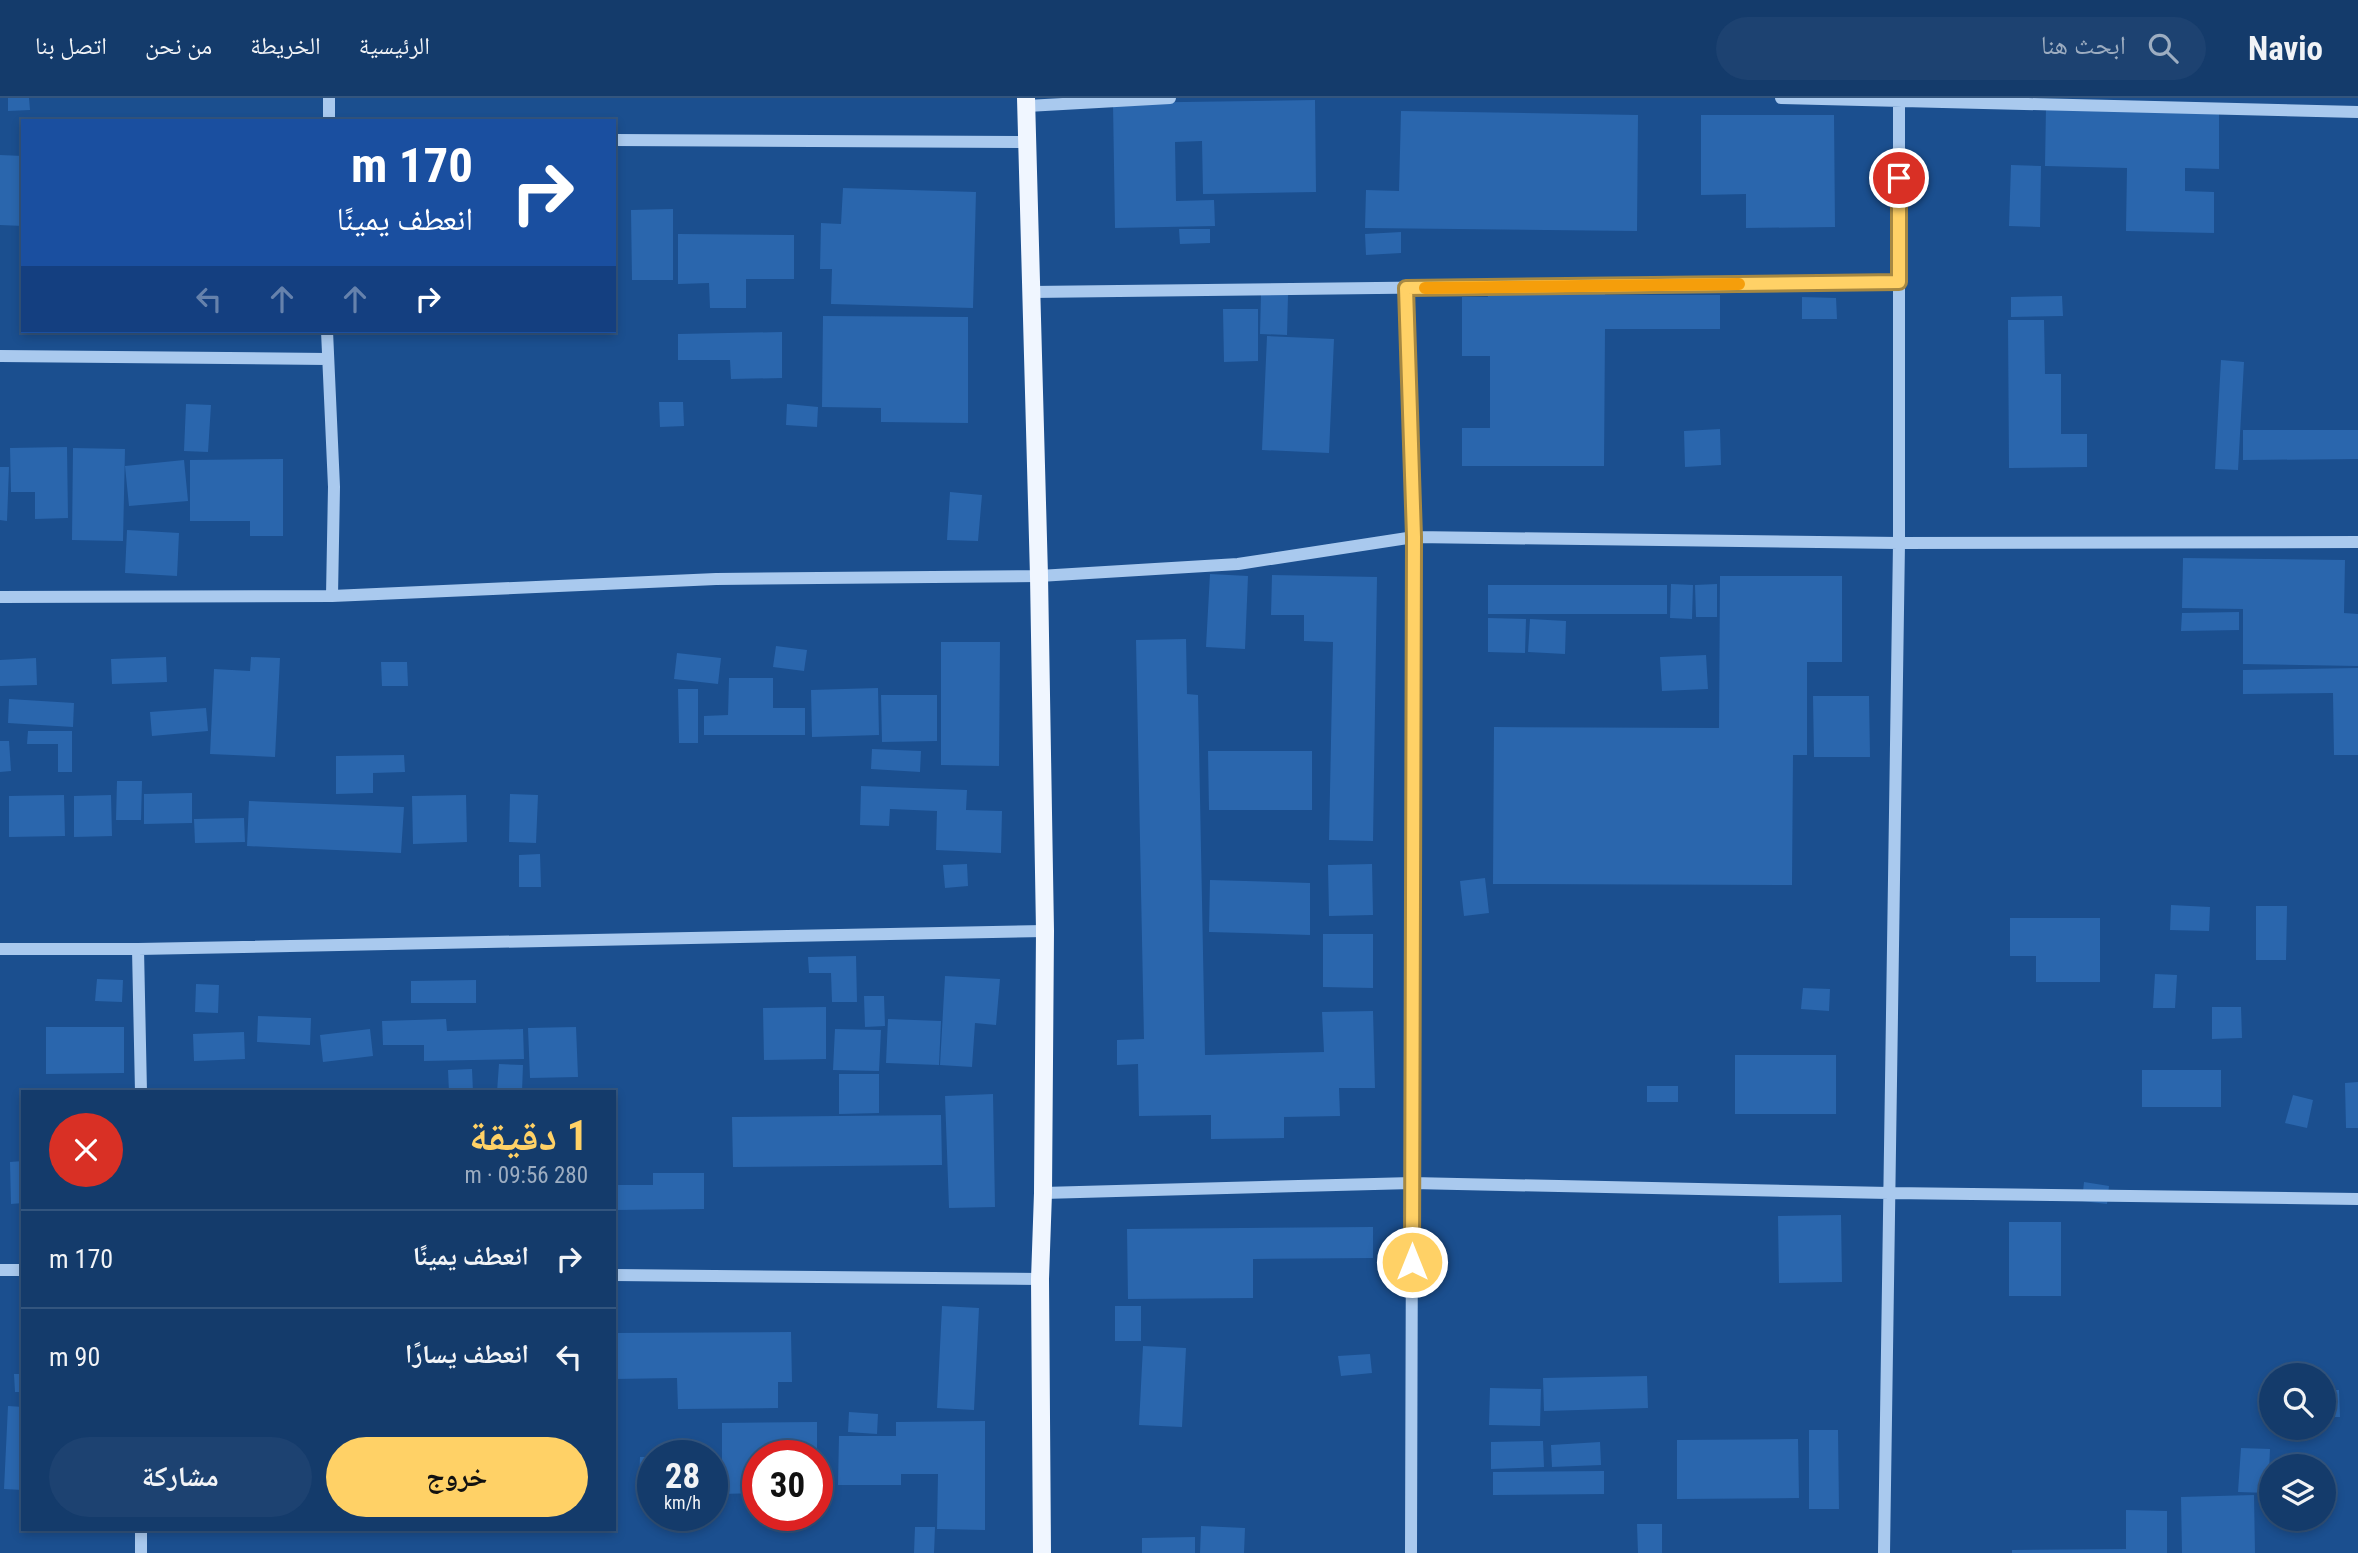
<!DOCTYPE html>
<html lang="ar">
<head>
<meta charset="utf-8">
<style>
  :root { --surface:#143b6b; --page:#1d4271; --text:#f1f3f6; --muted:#9dadc1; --line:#33557e; --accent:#ffd166 }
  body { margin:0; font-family:"Roboto Condensed","Noto Naskh Arabic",sans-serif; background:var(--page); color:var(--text); direction:rtl; height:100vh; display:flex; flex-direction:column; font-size:26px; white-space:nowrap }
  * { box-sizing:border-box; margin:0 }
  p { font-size:23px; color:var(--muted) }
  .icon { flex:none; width:38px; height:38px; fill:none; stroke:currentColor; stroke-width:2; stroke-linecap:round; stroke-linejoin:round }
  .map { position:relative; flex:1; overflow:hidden; direction:ltr }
  .sheet { position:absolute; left:21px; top:992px; width:595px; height:441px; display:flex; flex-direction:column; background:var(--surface); border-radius:0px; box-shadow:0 4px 10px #0003,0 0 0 2px var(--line); direction:rtl }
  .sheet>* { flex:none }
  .guide { position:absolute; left:21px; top:21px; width:595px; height:214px; border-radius:0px; box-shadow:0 4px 10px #0003,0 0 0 2px var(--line); direction:rtl; background:#1a4fa0; color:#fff; overflow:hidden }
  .tools { position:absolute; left:2259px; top:1265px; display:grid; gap:14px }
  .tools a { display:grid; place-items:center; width:77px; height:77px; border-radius:50%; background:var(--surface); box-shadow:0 4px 10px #0003,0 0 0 2px var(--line); font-size:35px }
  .speed { position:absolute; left:637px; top:1342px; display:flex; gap:14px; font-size:35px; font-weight:700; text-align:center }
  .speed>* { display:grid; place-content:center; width:91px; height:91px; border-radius:50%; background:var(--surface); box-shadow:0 4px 10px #0003,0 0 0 2px var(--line); line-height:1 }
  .speed small { font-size:18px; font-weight:400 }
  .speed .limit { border:10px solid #d22; background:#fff; color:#111 }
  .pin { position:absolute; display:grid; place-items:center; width:60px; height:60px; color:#fff; margin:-30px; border:4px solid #fff; border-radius:50%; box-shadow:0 2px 7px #0007 }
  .me { position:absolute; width:77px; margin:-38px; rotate:0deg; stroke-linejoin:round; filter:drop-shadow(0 0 5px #0008) }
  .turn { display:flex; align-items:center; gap:24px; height:147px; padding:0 28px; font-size:32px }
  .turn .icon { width:91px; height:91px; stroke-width:2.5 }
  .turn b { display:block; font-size:49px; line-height:60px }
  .lanes { display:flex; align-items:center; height:66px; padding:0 28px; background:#0003; justify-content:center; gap:35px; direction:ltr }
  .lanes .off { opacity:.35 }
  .round { display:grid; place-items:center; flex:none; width:74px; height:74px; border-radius:37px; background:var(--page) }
  .overview { display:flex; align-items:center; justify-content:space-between; height:119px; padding:0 28px }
  h1 { font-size:42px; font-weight:700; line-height:52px; color:var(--accent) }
  .button { display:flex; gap:14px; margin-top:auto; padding:14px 28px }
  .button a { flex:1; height:80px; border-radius:42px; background:var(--accent); color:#111; font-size:28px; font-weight:700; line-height:80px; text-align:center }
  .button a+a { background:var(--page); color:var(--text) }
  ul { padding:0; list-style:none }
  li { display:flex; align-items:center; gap:21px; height:98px; padding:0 28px; border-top:2px solid var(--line) }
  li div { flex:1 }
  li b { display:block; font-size:26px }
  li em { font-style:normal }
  header { display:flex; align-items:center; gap:42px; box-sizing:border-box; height:98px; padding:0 35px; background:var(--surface); border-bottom:2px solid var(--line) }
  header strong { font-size:33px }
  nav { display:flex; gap:38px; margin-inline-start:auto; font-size:24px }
  .search { width:490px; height:63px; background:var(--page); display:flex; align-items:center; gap:18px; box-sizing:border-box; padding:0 24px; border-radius:38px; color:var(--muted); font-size:26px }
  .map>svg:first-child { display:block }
  .building { fill:#2a66ad }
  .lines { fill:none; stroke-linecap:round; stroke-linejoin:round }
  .minor { stroke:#a9c9ee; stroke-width:12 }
  .major { stroke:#f0f6ff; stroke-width:18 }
  .route-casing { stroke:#a68842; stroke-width:18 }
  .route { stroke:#ffd166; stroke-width:12 }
  .slow { stroke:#f59e0b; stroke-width:12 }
</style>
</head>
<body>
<header>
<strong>Navio</strong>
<div class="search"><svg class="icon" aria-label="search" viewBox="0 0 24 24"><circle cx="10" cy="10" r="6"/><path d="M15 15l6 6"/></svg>ابحث هنا</div>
<nav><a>الرئيسية</a><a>الخريطة</a><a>من نحن</a><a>اتصل بنا</a></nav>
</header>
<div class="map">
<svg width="2358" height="1455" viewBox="0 0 2358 1455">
  <rect width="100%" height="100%" fill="#1b4f8f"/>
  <path class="building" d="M8 0H29L30 12 8 13Z
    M1315 2 1316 94 1203 96 1202 43 1175 44 1176 103 1214 102 1215 128 1115 130 1113 5Z
    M2046 8 2219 10V71L2185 70V93L2214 94V135L2126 133 2127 70 2045 68Z
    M1401 13 1638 17 1637 133 1365 130 1366 92 1399 93Z
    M1701 17H1834L1835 129 1746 130V96L1701 97Z
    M0 57 23 58V128L0 127Z
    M2011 67 2041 68 2040 129 2009 128Z
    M843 90 976 94 973 210 831 206 832 171H820L821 125 841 126Z
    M673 111V182H632L631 112Z
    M1179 131H1210V145L1180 146Z
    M1401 134V155L1366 157 1365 136Z
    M678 136 794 137V181H746V210H710L709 185 678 186Z
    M1487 191 1605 192V197H1720V231H1605L1604 368H1462V330H1490V258H1462V199H1488Z
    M1261 197H1288L1287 237 1260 236Z
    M2062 198 2063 218 2011 219V199Z
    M1802 199 1836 200 1837 221H1802Z
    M1223 211H1258V263L1224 264Z
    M823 218 968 219V325L881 324V310L822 309Z
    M2008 222H2044L2045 276H2061V336H2087V369L2009 370Z
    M782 234V280L731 281 730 262H678V236Z
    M1267 238 1334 241 1329 355 1262 352Z
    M2221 262 2244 264 2238 372 2215 371Z
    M659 304H683L684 328 660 329Z
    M186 306 211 307 208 354 184 353Z
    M787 306 818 309 817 329 786 327Z
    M1720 331 1721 367 1685 369 1684 333Z
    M2243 332H2358V361L2243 362Z
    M67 349 68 420 35 421V394H11L10 350Z
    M73 350 125 351 123 443 72 442Z
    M283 361V438H250V423H190V362Z
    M184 362 188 403 129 408 125 368Z
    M0 369H9L7 423 0 422Z
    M950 394 982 397 978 443 947 442Z
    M127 432 179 435 177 478 125 475Z
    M2183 460 2345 462 2344 515 2358 516V568L2243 566V511L2182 510Z
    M1210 476 1248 478 1245 551 1206 549Z
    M1272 477 1377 479 1373 743 1329 742 1333 544 1304 543V517H1271Z
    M1720 478H1842V564H1807V657H1793L1792 787 1493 786 1494 629 1719 630Z
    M1671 486 1693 487 1692 521 1670 520Z
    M1717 486V519H1696L1695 487Z
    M1488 487H1667V516H1488Z
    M2239 514V532L2181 533 2182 515Z
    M1488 520 1526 521 1525 555 1488 554Z
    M1530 521 1566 523 1565 556 1528 554Z
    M1186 541 1187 596 1198 597 1205 957 1324 954 1322 914 1373 913 1375 990H1339L1340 1018 1284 1019V1040L1211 1041V1017L1139 1018 1138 966 1117 967V942L1144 941 1136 542Z
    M941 544H1000L999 668 941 667Z
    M776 548 807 552 804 573 773 569Z
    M677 555 721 560 718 586 674 581Z
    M1706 557 1708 591 1662 593 1660 559Z
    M166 559 167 584 112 586 111 561Z
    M251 559 280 560 275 659 210 656 214 571 250 573Z
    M36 560 37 587 0 588V562Z
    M381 564H407L408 588H382Z
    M2358 570V657H2334L2333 595 2243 596V572Z
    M729 580H773V610H805V637H704V618L728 617Z
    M878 590 879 637 812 639 811 592Z
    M678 591H698V645H679Z
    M881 597H937V643L882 644Z
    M1813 598H1869L1870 659H1814Z
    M9 601 74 605 73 629 8 625Z
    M206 610 208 633 152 638 150 614Z
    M28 633H72V674H58V646H27Z
    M0 643H9L11 673 0 674Z
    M872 651 921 653 920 674 871 671Z
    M1208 653H1312V712H1209Z
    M404 657 405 674 373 675V695L336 696V658Z
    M117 683H142L141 722H116Z
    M861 688 967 692 966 712 1002 713 1001 755 936 752 937 713 890 711 889 728 860 727Z
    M192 695V725L144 726V696Z
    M510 696 538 697 536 745 509 744Z
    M64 697 65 738 9 739V698Z
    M111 697 112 738 74 739V698Z
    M466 697 467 744 413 746 412 698Z
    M249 703 404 709 401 755 247 748Z
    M244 720 245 744 195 745 194 721Z
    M540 756 541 789H519V757Z
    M967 766 968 788 945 790 943 767Z
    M1372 766 1373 817 1329 818 1328 767Z
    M1485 780 1489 815 1464 818 1460 783Z
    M1210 782 1310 785V837L1209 834Z
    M2171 807 2210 809 2209 833 2170 832Z
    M2256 808H2287L2286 862H2256Z
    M2010 820H2100V884H2036V858H2010Z
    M1323 836H1373V890L1323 889Z
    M856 858 857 904H832L831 875H809L808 859Z
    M2155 876 2177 877 2175 910H2153Z
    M945 878 1000 881 996 927 975 925 972 969 940 967Z
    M97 881 123 882 122 904 95 903Z
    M476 882V905H411V883Z
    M196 886 219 887 218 915 195 914Z
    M1803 890 1830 891 1829 913 1801 911Z
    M864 898H884L885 928 865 929Z
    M826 909V961L764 962 763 910Z
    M2212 909H2241L2242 940 2212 941Z
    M258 918 311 920 310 947 257 944Z
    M446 921 447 933 523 931 524 961 424 963V947H383L382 923Z
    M888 921 941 923 939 967 886 965Z
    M46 929H124V975L46 976Z
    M576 929 578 979 530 980 528 930Z
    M370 931 373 958 323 964 320 937Z
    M835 931 881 932 879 973 833 972Z
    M244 934 245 961 194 963 193 936Z
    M1735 957H1836V1016H1735Z
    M499 966 523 967 522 994H497Z
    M472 971 473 994H449L448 972Z
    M2142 972H2221V1009H2142Z
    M839 976H879V1015L839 1016Z
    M2358 984V1030H2346L2345 985Z
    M1647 988H1678V1004H1647Z
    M993 996 995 1109 949 1110 945 998Z
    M2293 997 2313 1002 2307 1030 2285 1025Z
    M941 1017 942 1067 733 1069 732 1019Z
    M23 1063V1105L11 1106 10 1064Z
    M653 1075H704V1111L614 1112V1087H653Z
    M2084 1084 2109 1088 2107 1106 2082 1103Z
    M1841 1117 1842 1184 1779 1185 1778 1118Z
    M2009 1124H2061V1198H2009Z
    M1373 1129V1160L1253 1161V1200L1128 1201 1127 1131Z
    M942 1208 979 1210 974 1312 937 1310Z
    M1115 1208H1141V1243H1115Z
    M791 1234 792 1284H778V1310L678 1311 677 1280 614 1281V1235Z
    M1143 1248 1186 1250 1182 1329 1139 1327Z
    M1370 1256 1372 1275 1341 1278 1338 1258Z
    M14 1276H23V1294H15Z
    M1647 1278 1648 1310 1544 1313 1543 1280Z
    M1490 1290 1541 1291 1540 1328 1489 1327Z
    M2324 1292H2339L2340 1319H2324Z
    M2266 1294H2272V1321H2267Z
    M8 1308 23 1309V1392L4 1391Z
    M849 1314 878 1316 877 1336 848 1334Z
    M985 1323V1432L937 1431 938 1376H901V1387H838L839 1338H896V1324Z
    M817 1324V1358H758V1395L722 1396V1325Z
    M1809 1332H1838L1839 1411H1809Z
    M1798 1341 1799 1400 1677 1401V1342Z
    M1543 1343 1544 1369 1491 1371V1344Z
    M1600 1344 1601 1367 1552 1369 1551 1347Z
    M2241 1350 2270 1351 2268 1395 2238 1394Z
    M640 1359H653V1384L639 1383Z
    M1604 1373V1396L1493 1397V1374Z
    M2254 1397 2255 1455H2182L2181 1399Z
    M2126 1412 2167 1413V1455H2012V1452L2126 1451Z
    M1637 1426H1662V1455H1638Z
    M1201 1428 1245 1430 1244 1455H1200Z
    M915 1429H935L934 1455H914Z
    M1195 1439V1455H1142V1440Z"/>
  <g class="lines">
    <path class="minor" d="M329 0V23
      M1781 0 2358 14
      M1027 8 1170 0
      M614 42 1028 44
      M1406 190 1414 439 1411 1455
      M1031 194 1899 184
      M327 233 334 389 332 498
      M0 258 327 261
      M0 499 332 498 716 481 1039 478 1238 466 1414 439 1899 445 2358 444
      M0 851H138L1045 833
      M138 851 141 994
      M1043 1095 1412 1085 1889 1095 2358 1101
      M0 1172H23
      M614 1177 1040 1181
      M141 1455V1432
      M1884 1455 1899 445V0"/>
    <path class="major" d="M1026 0 1039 478 1045 833 1043 1095 1040 1181 1042 1455"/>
  </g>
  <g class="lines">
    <g class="route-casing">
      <path id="route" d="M1412 1164 1414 439 1406 190 1899 184V80"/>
    </g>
    <use href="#route" class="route"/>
    <path class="slow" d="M1425 190 1739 186"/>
  </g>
</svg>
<div class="tools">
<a><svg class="icon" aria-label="search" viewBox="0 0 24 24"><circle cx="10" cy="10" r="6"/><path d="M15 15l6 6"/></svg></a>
<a><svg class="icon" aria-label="layers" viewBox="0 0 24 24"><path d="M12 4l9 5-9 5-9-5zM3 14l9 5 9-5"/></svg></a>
</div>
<div class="speed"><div>28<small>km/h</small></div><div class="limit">30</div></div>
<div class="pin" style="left:1899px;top:80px;background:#d93025"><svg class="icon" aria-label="arrive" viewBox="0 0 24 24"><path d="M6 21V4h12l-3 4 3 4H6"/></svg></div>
<svg class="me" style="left:1412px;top:1164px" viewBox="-20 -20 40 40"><circle r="17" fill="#ffd166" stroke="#fff" stroke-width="3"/><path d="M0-11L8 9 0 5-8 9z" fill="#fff"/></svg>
<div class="guide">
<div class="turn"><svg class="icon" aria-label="right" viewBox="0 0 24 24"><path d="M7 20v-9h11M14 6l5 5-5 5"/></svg><div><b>170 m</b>انعطف يمينًا</div></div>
<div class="lanes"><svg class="icon off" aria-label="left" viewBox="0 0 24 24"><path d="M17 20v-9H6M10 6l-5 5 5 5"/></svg><svg class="icon off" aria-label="ahead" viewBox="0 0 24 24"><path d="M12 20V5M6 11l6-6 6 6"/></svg><svg class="icon off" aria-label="ahead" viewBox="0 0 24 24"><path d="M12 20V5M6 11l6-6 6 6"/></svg><svg class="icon" aria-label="right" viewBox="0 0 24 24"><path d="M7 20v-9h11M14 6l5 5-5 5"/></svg></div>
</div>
<section class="sheet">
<div class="overview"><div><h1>1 دقيقة</h1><p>280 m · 09:56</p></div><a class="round" style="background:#d93025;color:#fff"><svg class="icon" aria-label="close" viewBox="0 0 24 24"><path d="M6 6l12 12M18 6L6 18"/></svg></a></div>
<ul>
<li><svg class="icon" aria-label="right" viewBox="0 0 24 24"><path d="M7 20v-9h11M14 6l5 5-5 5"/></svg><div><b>انعطف يمينًا</b></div><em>170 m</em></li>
<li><svg class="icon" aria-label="left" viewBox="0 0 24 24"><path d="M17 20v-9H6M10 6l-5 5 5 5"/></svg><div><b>انعطف يسارًا</b></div><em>90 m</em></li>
</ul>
<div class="button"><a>خروج</a><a>مشاركة</a></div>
</section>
</div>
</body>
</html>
